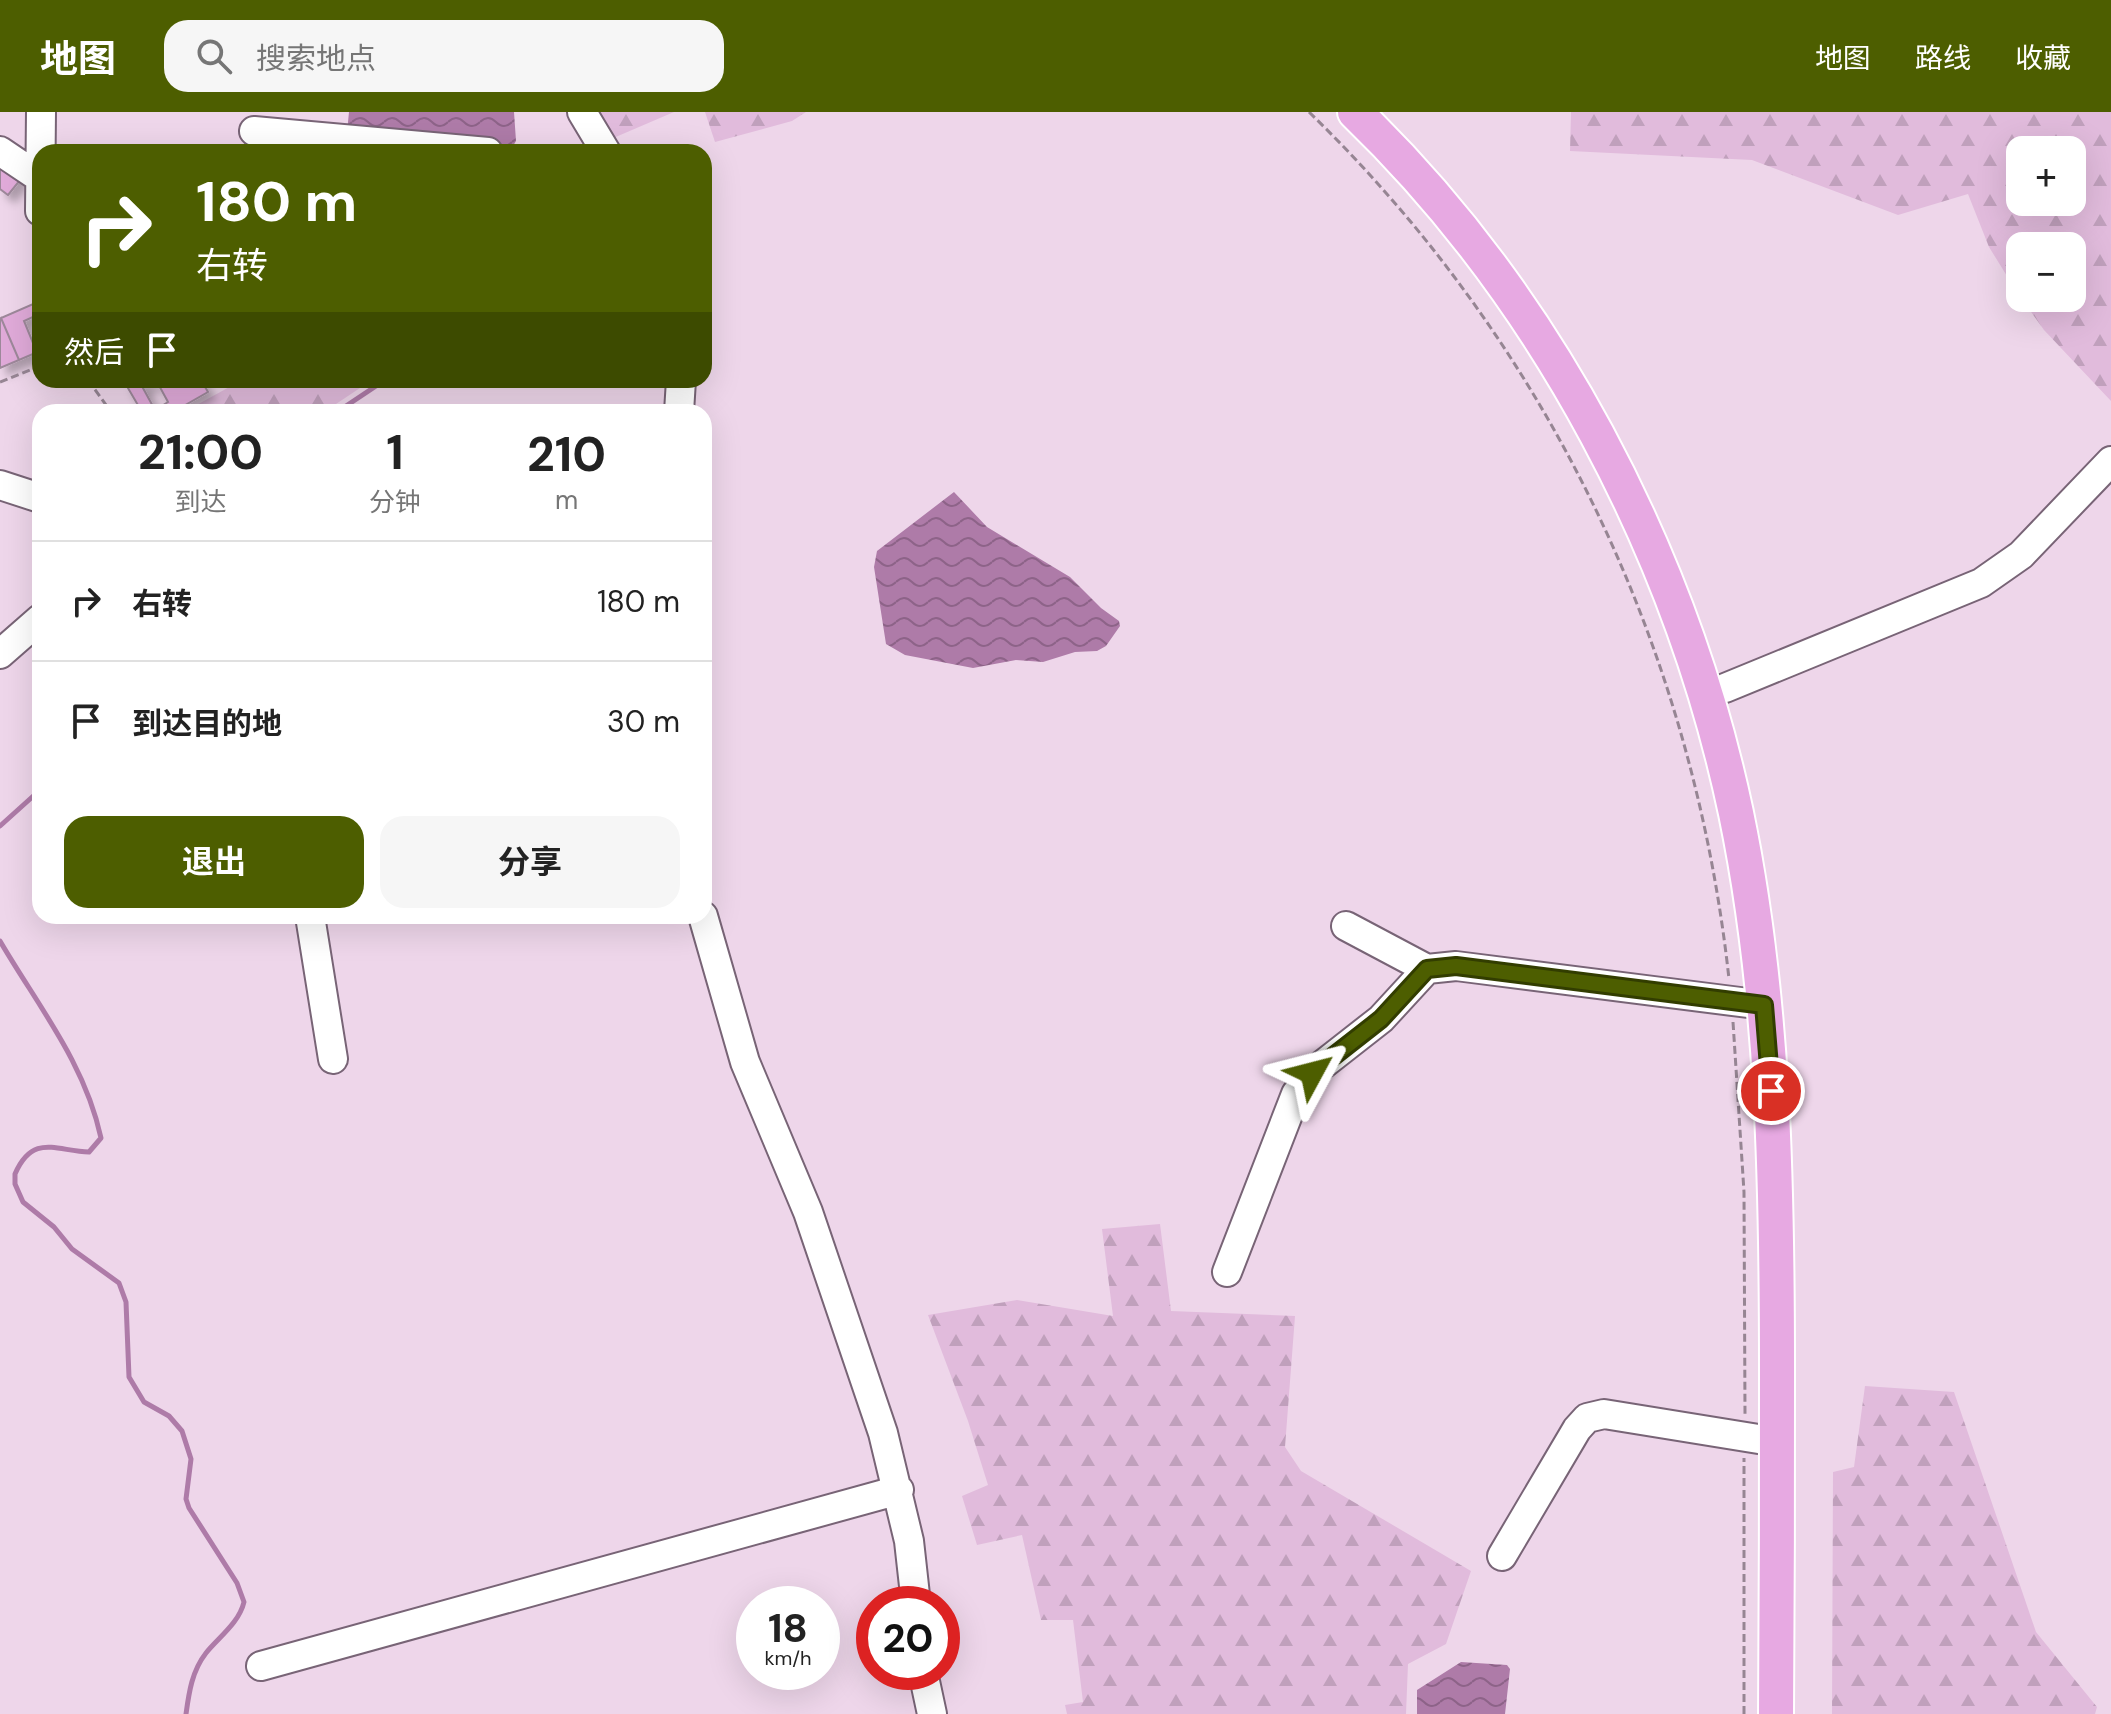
<!DOCTYPE html>
<html lang="zh">
<head>
<meta charset="utf-8">
<style>
  :root { --surface:#fff; --page:#f6f6f6; --text:#222; --muted:#767676; --line:#e0e0e0; --accent:#4d5e00 }
  body { margin:0; font-family:"DM Sans","Noto Sans SC",sans-serif; background:var(--page); color:var(--text); height:100vh; display:flex; flex-direction:column; font-size:30px; white-space:nowrap }
  * { box-sizing:border-box; margin:0 }
  p { font-size:26px; color:var(--muted) }
  .icon { flex:none; width:44px; height:44px; fill:none; stroke:currentColor; stroke-width:2; stroke-linecap:round; stroke-linejoin:round }
  .map { position:relative; flex:1; overflow:hidden }
  .sheet { position:absolute; left:32px; top:292px; width:680px; height:520px; display:flex; flex-direction:column; background:var(--surface); border-radius:24px; box-shadow:0 8px 32px #0002 }
  .sheet>* { flex:none }
  .hud { position:absolute; left:32px; top:32px; width:680px; height:244px; border-radius:24px; box-shadow:0 8px 32px #0002; background:#4d5e00; color:#fff; overflow:hidden }
  .controls { position:absolute; left:2006px; top:24px; display:grid; gap:16px }
  .controls a { display:grid; place-items:center; width:80px; height:80px; border-radius:16px; background:var(--surface); box-shadow:0 8px 32px #0002; font-size:40px }
  .speed { position:absolute; left:736px; top:1474px; display:flex; gap:16px; font-size:40px; font-weight:700; text-align:center }
  .speed>* { display:grid; place-content:center; width:104px; height:104px; border-radius:50%; background:var(--surface); box-shadow:0 8px 32px #0002; line-height:1 }
  .speed small { font-size:20px; font-weight:400 }
  .speed .limit { border:12px solid #d22; background:#fff; color:#111 }
  .pin { position:absolute; display:grid; place-items:center; width:68px; height:68px; color:#fff; margin:-34px; border:4px solid #fff; border-radius:50%; box-shadow:0 2px 8px #0007 }
  .me { position:absolute; width:88px; margin:-44px; rotate:52deg; stroke-linejoin:round; filter:drop-shadow(0 0 6px #0008) }
  .turn { display:flex; align-items:center; gap:28px; height:168px; padding:0 32px; font-size:36px }
  .turn .icon { width:104px; height:104px; stroke-width:2.5 }
  .turn b { display:block; font-size:56px; line-height:68px }
  .then { display:flex; align-items:center; height:76px; padding:0 32px; background:#0003; gap:16px; font-size:30px }
  .eta { display:flex; justify-content:space-evenly; align-items:center; height:136px; text-align:center }
  .eta b { font-size:48px; font-weight:700; line-height:56px }
  .cta { display:flex; gap:16px; margin-top:auto; padding:16px 32px }
  .cta a { flex:1; height:92px; border-radius:24px; background:var(--accent); color:#fff; font-size:32px; font-weight:700; line-height:92px; text-align:center }
  .cta a+a { background:var(--page); color:var(--text) }
  ul { padding:0; list-style:none }
  li { display:flex; align-items:center; gap:24px; height:120px; padding:0 32px; border-top:2px solid var(--line) }
  li div { flex:1 }
  li b { display:block; font-size:30px }
  li em { font-style:normal }
  header { display:flex; align-items:center; gap:48px; box-sizing:border-box; height:112px; padding:0 40px; background:var(--accent); color:#fff }
  header strong { font-size:38px }
  nav { display:flex; gap:44px; margin-inline-start:auto; font-size:28px }
  .search { width:560px; height:72px; background:var(--page); display:flex; align-items:center; gap:20px; box-sizing:border-box; padding:0 28px; border-radius:24px; color:var(--muted); font-size:30px }
  .map>svg:first-child { display:block }
  .forest { fill:url(#forest-firs); fill-rule:evenodd }
  .water { fill:url(#water-waves) }
  .lines { fill:none; stroke-linecap:round; stroke-linejoin:round }
  .stream { stroke:#ae7ba8; stroke-width:5 }
  .building { fill:#e0aad9; stroke:#9d889a; stroke-width:2; fill-rule:evenodd; filter:url(#shadow) }
  .minor-casing { stroke:#786476; stroke-width:32 }
  .major-casing { stroke:#fff; stroke-width:38 }
  .path { stroke:#968593; stroke-width:3; stroke-dasharray:8 4; stroke-linecap:butt }
  .minor { stroke:#fff; stroke-width:28 }
  .major { stroke:#e7a9e2; stroke-width:34 }
  .route-casing { stroke:#323d00; stroke-width:20 }
  .route { stroke:#4d5e00; stroke-width:14 }
</style>
</head>
<body>
<header>
<strong>地图</strong>
<div class="search"><svg class="icon" aria-label="search" viewBox="0 0 24 24"><circle cx="10" cy="10" r="6"/><path d="M15 15l6 6"/></svg>搜索地点</div>
<nav><a>地图</a><a>路线</a><a>收藏</a></nav>
</header>
<div class="map">
<svg width="2111" height="1602" viewBox="0 0 2111 1602">
  <defs>
    <pattern id="forest-firs" width="22" height="20" patternUnits="userSpaceOnUse" patternTransform="scale(2)"><rect width="22" height="20" fill="#e1bbdc"/><path d="M5 1l3.5 6h-7zM16 11l3.5 6h-7z" fill="#c0a0bc"/></pattern>
    <pattern id="water-waves" width="16" height="10" patternUnits="userSpaceOnUse" patternTransform="scale(2)"><rect width="16" height="10" fill="#ae7ba8"/><path d="M0 5q4-4 8 0t8 0" fill="none" stroke="#8d6388"/></pattern>
    <filter id="shadow"><feDropShadow dx="7" dy="7" stdDeviation="4" flood-color="#0004"/></filter>
  </defs>
  <rect width="100%" height="100%" fill="#eed6ea"/>
  <path class="forest" d="M591 0H674L611 27Z
    M705 0H806L792 9 715 30Z
    M1571 0H2111V289L2044 218 2021 186H2072V134H2020V185L1989 135 1968 82 1898 103 1752 48 1570 39ZM2072 38V90H2020V38Z
    M242 268H372L324 300H247L228 293 213 300H184Z
    M1160 1112 1171 1199 1295 1204 1285 1335 1301 1359 1471 1459 1446 1532 1408 1552 1406 1602H1067L1065 1593 1083 1590 1073 1508H1041L1022 1423 977 1433 962 1384 988 1373 968 1309 928 1203 1017 1188 1113 1204 1102 1117Z
    M1865 1274 1954 1280 2036 1520 2097 1595 2095 1602H1832L1833 1360 1854 1355Z"/>
  <path class="water" d="M349 0H514L516 29 513 34 347 20Z
    M954 380 987 415 1070 465 1101 496 1119 509 1120 514 1106 534 1097 539 1075 540 1043 550 1016 548 973 556 905 543 886 532 874 455 877 439Z
    M1461 1550 1507 1553 1510 1557 1505 1602H1417V1578Z"/>
  <g class="lines">
    <path class="stream" d="M337 300 385 268
      M0 714 40 678
      M0 829C38 894 85 951 101 1026L89 1040C56 1039 33 1021 15 1062V1072L23 1090 54 1115 72 1137 119 1171 126 1190 129 1265 144 1290 169 1304 182 1319 191 1347 186 1387 189 1396 237 1471 244 1490C239 1511 219 1525 206 1541 192 1559 189 1580 186 1602"/>
  </g>
  <path class="building" d="M0 41 25 62 8 83 0 77Z
    M40 189V211L37 203 24 209 33 231 40 229V239L19 248 1 206Z
    M1 206 19 248 0 256V207Z
    M131 268H201L208 280 173 300H142L125 271ZM156 268 168 290 155 298 143 276Z"/>
  <g class="lines">
    <g class="minor-casing">
      <path id="minor" d="M582 0 606 40
        M254 19 488 40
        M0 39 40 66
        M40 99 41 0
        M679 300 681 268
        M0 373 40 386
        M0 542 40 507
        M1725 576 1981 471 2021 443 2111 349
        M310 804 333 947
        M703 804 745 950 808 1100 883 1321 909 1429 916 1492
        M1346 814 1427 857 1456 854 1764 893
        M1227 1160 1296 982 1312 961 1381 907 1427 857
        M1502 1444 1577 1317 1587 1306 1604 1302 1777 1330
        M261 1554 899 1378
        M923 1560 932 1602"/>
    </g>
    <g class="major-casing">
      <path id="major" d="M1355 0C1547 185 1681 441 1736 701 1774 884 1777 1072 1777 1258 1777 1373 1777 1487 1776 1602"/>
    </g>
    <path class="path" d="M1309 0C1548 232 1693 536 1729 867
      M88 268 111 300
      M0 270 40 254
      M1733 910 1744 1080 1745 1302
      M1744 1602V1346"/>
    <use href="#minor" class="minor"/>
    <use href="#major" class="major"/>
  </g>
  <g class="lines">
    <g class="route-casing">
      <path id="route" d="M1312 961 1381 907 1427 857 1456 854 1764 893 1771 979"/>
    </g>
    <use href="#route" class="route"/>
  </g>
</svg>
<div class="controls">
<a>+</a>
<a>−</a>
</div>
<div class="speed"><div>18<small>km/h</small></div><div class="limit">20</div></div>
<div class="pin" style="left:1771px;top:979px;background:#d93025"><svg class="icon" aria-label="arrive" viewBox="0 0 24 24"><path d="M6 21V4h12l-3 4 3 4H6"/></svg></div>
<svg class="me" style="left:1312px;top:961px" viewBox="-20 -20 40 40"><path d="M0-17L14 15 0 8-14 15z" fill="#4d5e00" stroke="#fff" stroke-width="4"/></svg>
<div class="hud">
<div class="turn"><svg class="icon" aria-label="right" viewBox="0 0 24 24"><path d="M7 20v-9h11M14 6l5 5-5 5"/></svg><div><b>180 m</b>右转</div></div>
<div class="then">然后<svg class="icon" aria-label="arrive" viewBox="0 0 24 24"><path d="M6 21V4h12l-3 4 3 4H6"/></svg></div>
</div>
<section class="sheet">
<div class="eta">
<div><b>21:00</b><p>到达</p></div>
<div><b>1</b><p>分钟</p></div>
<div><b>210</b><p>m</p></div>
</div>
<ul>
<li><svg class="icon" aria-label="right" viewBox="0 0 24 24"><path d="M7 20v-9h11M14 6l5 5-5 5"/></svg><div><b>右转</b></div><em>180 m</em></li>
<li><svg class="icon" aria-label="arrive" viewBox="0 0 24 24"><path d="M6 21V4h12l-3 4 3 4H6"/></svg><div><b>到达目的地</b></div><em>30 m</em></li>
</ul>
<div class="cta"><a>退出</a><a>分享</a></div>
</section>
</div>
</body>
</html>
